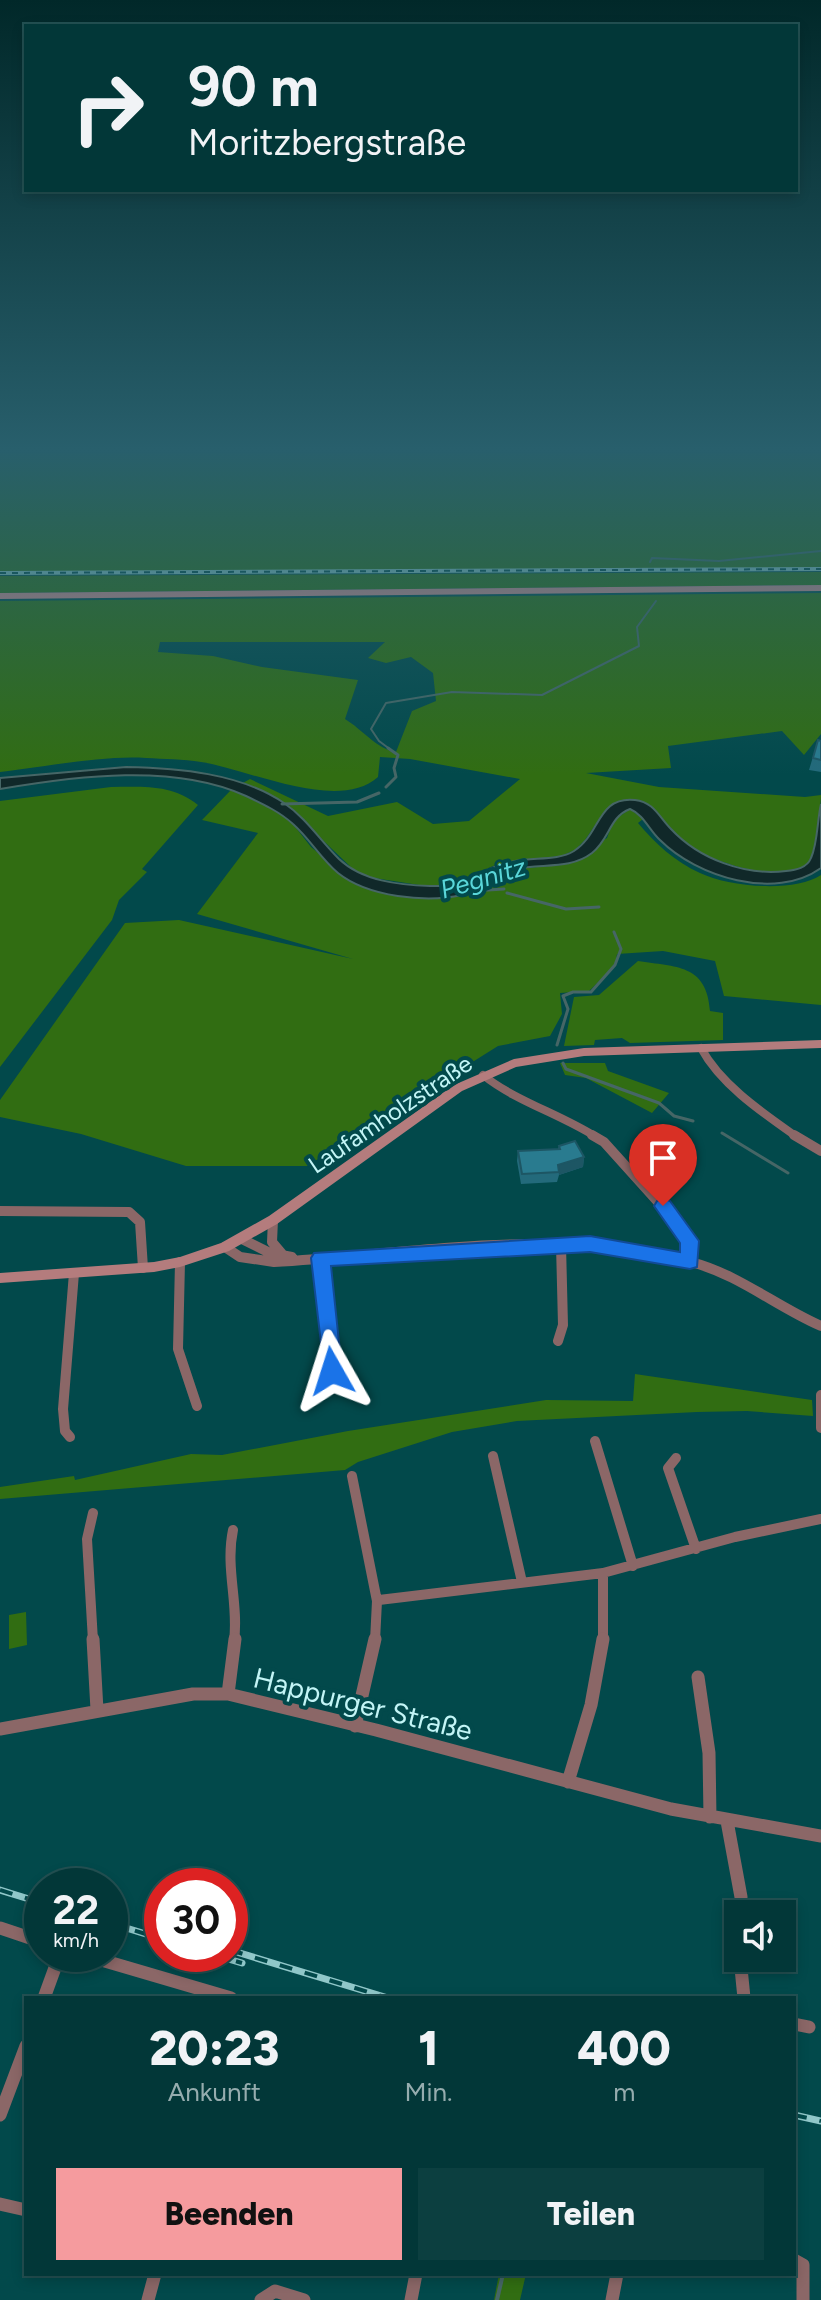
<!DOCTYPE html>
<html lang="de">
<head>
<meta charset="utf-8">
<style>
  :root { --surface:#023738; --page:#0c3f40; --text:#f1f3f6; --muted:#96acae; --line:#235153; --accent:#f59b9e }
  body { margin:0; font-family:Figtree,sans-serif; background:var(--page); color:var(--text); height:100vh; display:flex; flex-direction:column; font-size:30px; white-space:nowrap }
  * { box-sizing:border-box; margin:0 }
  p { font-size:26px; color:var(--muted) }
  .icon { flex:none; width:44px; height:44px; fill:none; stroke:currentColor; stroke-width:2; stroke-linecap:round; stroke-linejoin:round }
  .map { position:relative; flex:1; overflow:hidden }
  .side { position:absolute; left:24px; top:1996px; width:772px; height:280px; display:flex; flex-direction:column; background:var(--surface); border-radius:0px; box-shadow:0 4px 12px #0003,0 0 0 2px var(--line) }
  .side>* { flex:none }
  .guide { position:absolute; left:24px; top:24px; width:774px; height:168px; border-radius:0px; box-shadow:0 4px 12px #0003,0 0 0 2px var(--line); background:#023738; color:var(--text); overflow:hidden }
  .controls { position:absolute; left:724px; top:1900px; display:grid; gap:16px }
  .controls a { display:grid; place-items:center; width:72px; height:72px; border-radius:0px; background:var(--surface); box-shadow:0 4px 12px #0003,0 0 0 2px var(--line); font-size:40px }
  .speed { position:absolute; left:24px; top:1868px; display:flex; gap:16px; font-size:40px; font-weight:700; text-align:center }
  .speed>* { display:grid; place-content:center; width:104px; height:104px; border-radius:50%; background:var(--surface); box-shadow:0 4px 12px #0003,0 0 0 2px var(--line); line-height:1 }
  .speed small { font-size:20px; font-weight:400 }
  .speed .limit { border:12px solid #d22; background:#fff; color:#111 }
  .pin { position:absolute; display:grid; place-items:center; width:68px; height:68px; color:#fff; margin:-82px -34px; border-radius:50% 50% 50% 0; rotate:-45deg; box-shadow:0 0 8px #0007 }
  .pin .icon { rotate:45deg }
  .me { position:absolute; width:88px; margin:-44px; rotate:354deg; stroke-linejoin:round; filter:drop-shadow(0 0 6px #0008) }
  .turn { display:flex; align-items:center; gap:28px; height:168px; padding:0 32px; font-size:36px }
  .turn .icon { width:104px; height:104px; stroke-width:2.5 }
  .turn b { display:block; font-size:56px; line-height:68px }
  .eta { display:flex; justify-content:space-evenly; align-items:center; height:136px; text-align:center }
  .eta b { font-size:48px; font-weight:800; line-height:56px }
  .action { display:flex; gap:16px; margin-top:auto; padding:16px 32px }
  .action a { flex:1; height:92px; border-radius:0px; background:var(--accent); color:#111; font-size:32px; font-weight:800; line-height:92px; text-align:center }
  .action a+a { background:var(--page); color:var(--text) }
  .map>svg:first-child { display:block }
  .green { fill:#316d12; fill-rule:evenodd }
  .water { fill:#102829; stroke:#466666; stroke-width:2 }
  .lines { fill:none; stroke-linecap:round; stroke-linejoin:round }
  .stream-far2 { stroke:#466666; stroke-width:2 }
  .stream-far1 { stroke:#466666; stroke-width:3 }
  .stream { stroke:#466666; stroke-width:4 }
  .minor-far2 { stroke:#8b6767; stroke-width:8 }
  .minor-far1 { stroke:#8b6767; stroke-width:10 }
  .minor { stroke:#8b6767; stroke-width:13 }
  .secondary { fill:#b47c7d; fill-rule:evenodd }
  .primary { fill:#d38b8e; fill-rule:evenodd }
  .rail-far1-casing { stroke:#90c7c9; stroke-width:4 }
  .rail-casing { stroke:#90c7c9; stroke-width:7 }
  .rail-far1 { stroke:#02494b; stroke-width:2; stroke-dasharray:6; stroke-linecap:butt }
  .rail { stroke:#02494b; stroke-width:4; stroke-dasharray:13; stroke-linecap:butt }
  .wall { fill:#236a7b }
  .shaded-wall { fill:#1d5664 }
  .building { fill:#297b8f; stroke:#1d5664; stroke-width:2 }
  .route { fill:#1a73e8; stroke:#114b97; stroke-width:2 }
  .labels { text-anchor:middle; dominant-baseline:central; stroke-width:8; stroke-linejoin:round; paint-order:stroke }
  .street-label { font-size:24px; fill:#c3f5f6; stroke:#02494b }
  .water-label { font-size:26px; font-style:italic; fill:#59d6d9; stroke:#02494b }
  .near-street-label { font-size:28px; fill:#c3f5f6; stroke:#02494b }
</style>
</head>
<body>
<div class="map">
<svg width="821" height="2300" viewBox="0 0 821 2300">
  <rect width="100%" height="100%" fill="#02494b"/>
  <path class="green" d="M0 453H821V569L0 572Z
    M821 572V585L0 593V576Z
    M821 593V734L804 755 782 731 668 746 671 768 586 773 659 787 805 797 821 795C821 807 815 853 809 861 789 888 710 862 689 845 670 831 660 811 639 800L604 812 585 840 575 850 561 856 515 861 493 866 455 884 432 887 374 878 356 872 284 803 241 784 250 779 328 816 397 802 433 824 469 821 520 779 410 759 380 757 378 777C338 813 248 769 201 762 183 759 164 759 146 758 104 755 44 767 0 772V601ZM160 642H385L368 658 386 663 411 657 433 673 436 701 412 711 396 752C377 749 363 730 345 719L358 680 262 667 213 656 158 652Z
    M111 787C143 787 172 784 198 805L142 869 147 872 119 900 112 920 0 1067V801Z
    M231 790 275 810 293 824 311 847 357 885 475 892 503 873 515 869 561 865 607 838 613 821 630 809 643 819 638 823C655 843 675 862 700 873 729 887 794 893 821 875V1005L724 996 715 961 663 951 617 954 615 966 589 991 560 993 562 1014 550 1036 498 1046 307 1166H186L81 1134 0 1117V1100L125 923 179 920 353 959 197 914 258 833 202 820Z
    M638 961C676 967 707 964 710 1011L723 1013V1040L630 1043 622 1038 595 1040 594 1045 564 1046 574 997 599 995Z
    M560 1063H605L608 1071 669 1093 652 1113 586 1078 565 1075Z
    M635 1374 812 1400 813 1416 747 1411 697 1412 517 1421 452 1432 358 1462 345 1470 0 1499V1487L74 1476 75 1480 191 1454 222 1455 348 1431 546 1400 633 1401Z
    M26 1612 27 1645 9 1649V1615Z
    M499 2274H526L520 2300H494Z"/>
  <path class="water" d="M126 767C178 768 240 773 284 803 306 818 320 840 339 859 362 881 399 885 430 886 461 888 485 866 515 861 534 857 558 861 574 851 601 834 597 796 635 800 654 802 659 817 671 829 699 859 745 876 786 871 796 870 807 868 811 858 818 842 817 821 821 804V868C775 901 697 877 660 840 649 830 644 815 630 809 609 817 610 839 592 853 570 870 541 863 516 869 495 873 482 891 462 895 426 903 368 897 338 873 321 859 310 839 293 824 280 812 263 804 246 796 175 763 76 776 0 789V778Z"/>
  <g class="lines">
    <path class="stream-far2" d="M650 562 652 558 719 561 821 551
      M391 750 379 741 371 729 386 703 452 692 542 695 639 646 637 627 656 601"/>
    <path class="stream-far1" d="M386 787 396 777 394 768 398 755 388 748
      M282 804 357 802 379 793
      M472 891 504 889
      M507 893 566 909 599 907
      M557 1045 568 1009 563 996 573 992H591L615 965 621 949 614 932
      M563 1063 566 1069 659 1103 674 1116 693 1121
      M722 1133 788 1173"/>
    <path class="stream" d="M497 2300 503 2274"/>
    <path class="minor-far2" d="M701 1048C721 1085 763 1113 797 1137
      M483 1075C515 1101 560 1114 596 1137"/>
    <path class="minor-far1" d="M592 1135 604 1142 685 1232 690 1241V1261
      M794 1135 821 1151
      M0 1211 129 1212 140 1222 143 1268
      M273 1220 272 1242 283 1255
      M242 1239 270 1253 292 1257
      M225 1247 240 1257 274 1262C411 1254 555 1226 691 1262 738 1274 777 1307 821 1326
      M321 1258 332 1371
      M180 1262 178 1349 197 1406
      M558 1341 563 1325 561 1245
      M821 1395V1428
      M70 1437 65 1431 63 1409 74 1273
      M595 1441 633 1566
      M493 1456 522 1582
      M676 1458 668 1468 696 1549
      M352 1476 377 1601 375 1641
      M233 1530C225 1568 239 1604 234 1641
      M379 1600 603 1573 735 1537 821 1519
      M93 1641 87 1539 93 1513
      M603 1641V1573"/>
    <path class="minor" d="M93 1639 97 1710
      M698 1677 709 1753 710 1817
      M228 1694 235 1639
      M355 1726 375 1639
      M0 1729 193 1694H228L376 1730 671 1809 821 1836
      M568 1782 591 1705 603 1639
      M727 1821 741 1897 740 1914
      M0 1928 42 1942
      M81 1954 231 1998
      M740 1958 744 1998
      M44 1998 60 1954
      M794 2024 809 2027
      M0 2115 26 2046
      M0 2204 26 2210
      M794 2260 803 2265V2300
      M148 2300 155 2274
      M261 2300 275 2291 304 2300
      M411 2300 416 2274
      M612 2300 617 2274"/>
    <path class="secondary" d="M821 1040V1048L584 1056 516 1067 462 1091 277 1224 229 1251 180 1267 154 1272 0 1283V1273L154 1262 180 1257 221 1243 269 1216 454 1085 514 1059 584 1048Z"/>
    <path class="primary" d="M821 585V591L0 599V593Z"/>
    <g class="rail-far1-casing">
      <path id="rail-far1" d="M0 573 821 569"/>
    </g>
    <g class="rail-casing">
      <path id="rail" d="M0 1890 42 1903
        M110 1923 162 1939
        M230 1950 388 1998
        M211 1954 242 1963
        M794 2115 821 2121"/>
    </g>
    <use href="#rail-far1" class="rail-far1"/>
    <use href="#rail" class="rail"/>
  </g>
  <path class="wall" d="M818 740 821 741V772L809 770Z
    M559 1146 584 1157 583 1167 559 1175 557 1182 521 1184 517 1161 518 1151 558 1149Z"/>
  <path class="shaded-wall" d="M584 1157 583 1167 559 1175 558 1165Z"/>
  <path class="building" d="M818 740 821 741V760L813 758Z
    M575 1141 584 1157 558 1165 559 1172 522 1174 518 1151 560 1149 559 1146Z"/>
  <linearGradient id="sky" x2="0" y2="1"><stop stop-color="#012829"/><stop offset="0.58" stop-color="#285f6c"/><stop offset="1" stop-color="#285f6c" stop-opacity="0"/></linearGradient>
  <rect width="821" height="775" fill="url(#sky)"/>
  <path class="route" d="M663 1198 670 1201 699 1241 697 1267 690 1269 590 1252 331 1266 342 1371 339 1377 332 1380 325 1377 311 1258 314 1253 590 1236 680 1252V1243L654 1206 657 1201Z"/>
  <g class="labels">
    <g class="street-label">
      <text transform="translate(390 1114) rotate(-34)">Laufamholzstraße</text>
    </g>
    <g class="water-label">
      <text transform="translate(483 878) rotate(-16)">Pegnitz</text>
    </g>
    <g class="near-street-label">
      <text transform="translate(363 1704) rotate(14)">Happurger Straße</text>
    </g>
  </g>
</svg>
<div class="controls">
<a><svg class="icon" aria-label="sound" viewBox="0 0 24 24"><path d="M4 9h4l5-4v14l-5-4H4zM17 9q2 3 0 6"/></svg></a>
</div>
<div class="speed"><div>22<small>km/h</small></div><div class="limit">30</div></div>
<div class="pin" style="left:663px;top:1206px;background:#d93025"><svg class="icon" aria-label="arrive" viewBox="0 0 24 24"><path d="M6 21V4h12l-3 4 3 4H6"/></svg></div>
<svg class="me" style="left:332px;top:1371px" viewBox="-20 -20 40 40"><path d="M0-17L14 15 0 8-14 15z" fill="#1a73e8" stroke="#fff" stroke-width="4"/></svg>
<div class="guide">
<div class="turn"><svg class="icon" aria-label="right" viewBox="0 0 24 24"><path d="M7 20v-9h11M14 6l5 5-5 5"/></svg><div><b>90 m</b>Moritzbergstraße</div></div>
</div>
<section class="side">
<div class="eta">
<div><b>20:23</b><p>Ankunft</p></div>
<div><b>1</b><p>Min.</p></div>
<div><b>400</b><p>m</p></div>
</div>
<div class="action"><a>Beenden</a><a>Teilen</a></div>
</section>
</div>
</body>
</html>
